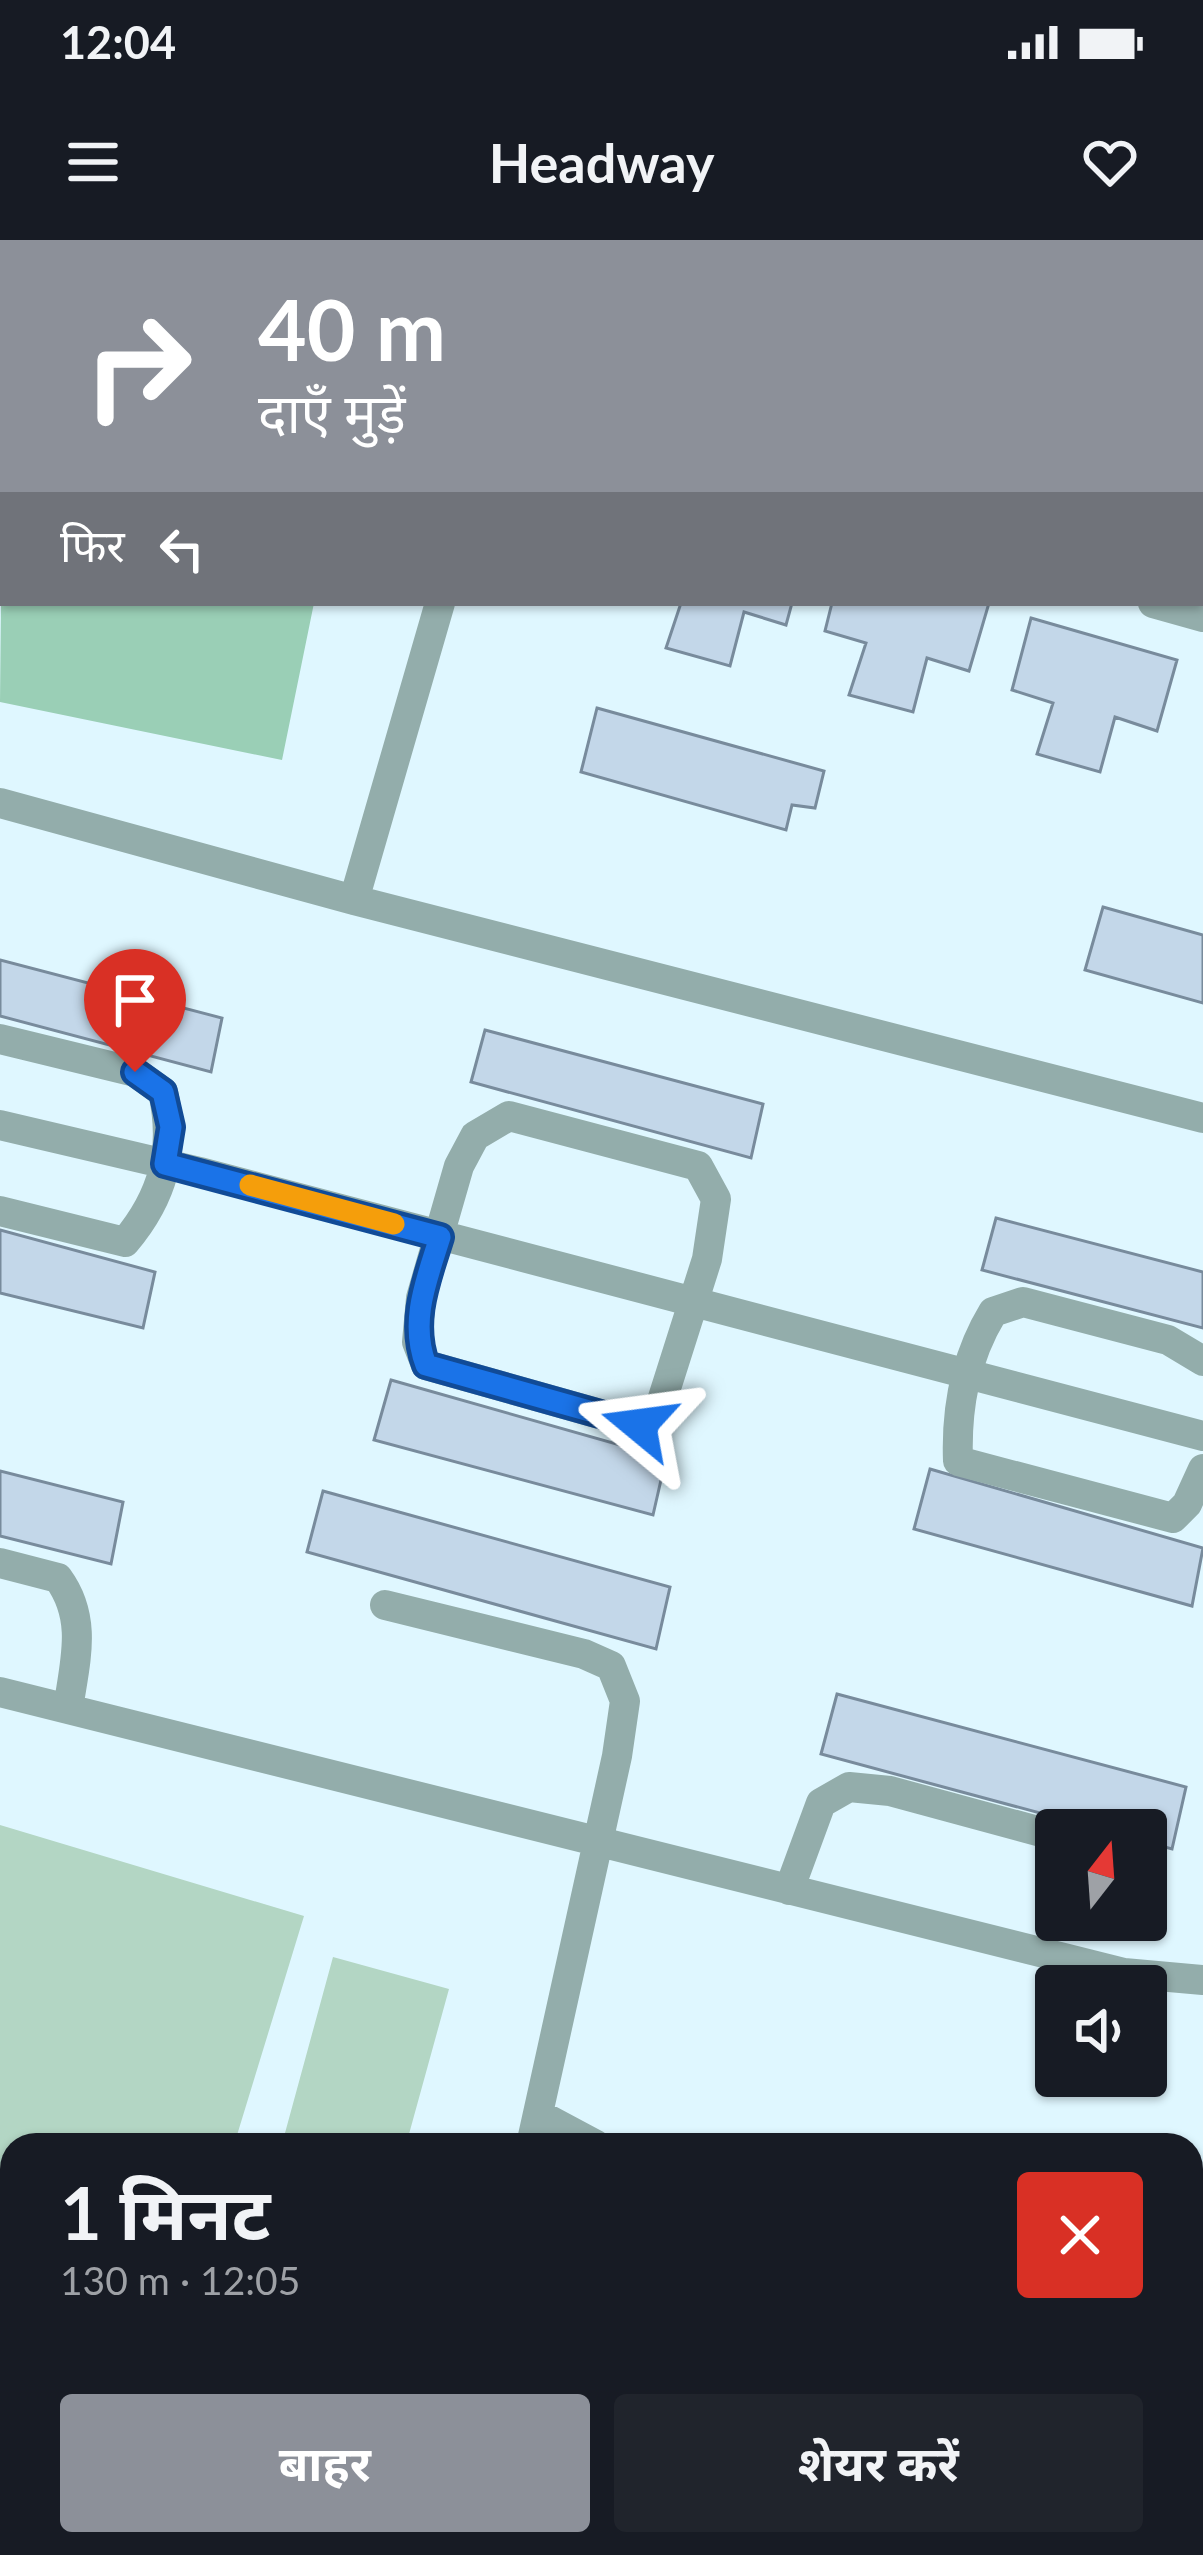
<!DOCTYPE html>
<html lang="hi">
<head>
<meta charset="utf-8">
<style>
  :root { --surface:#171b24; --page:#20242c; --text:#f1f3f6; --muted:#9ea1a6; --accent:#8c9099 }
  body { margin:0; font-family:Lato,"Noto Sans Devanagari",sans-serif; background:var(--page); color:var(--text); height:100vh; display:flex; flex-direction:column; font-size:45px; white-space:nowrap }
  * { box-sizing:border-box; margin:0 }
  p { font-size:39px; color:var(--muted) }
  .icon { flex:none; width:66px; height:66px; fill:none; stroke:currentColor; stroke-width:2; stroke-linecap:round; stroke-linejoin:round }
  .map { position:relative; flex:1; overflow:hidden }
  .details { position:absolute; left:0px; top:1893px; width:1203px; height:423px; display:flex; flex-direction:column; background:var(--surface); border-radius:36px 36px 0 0; box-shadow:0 3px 9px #0004 }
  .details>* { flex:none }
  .banner { position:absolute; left:0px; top:0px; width:1203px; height:366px; box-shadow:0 3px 9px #0004; background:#8c9099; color:#fff; overflow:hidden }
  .needle { width:78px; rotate:17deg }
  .controls { position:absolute; left:1035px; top:1569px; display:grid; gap:24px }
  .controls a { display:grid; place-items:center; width:132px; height:132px; border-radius:12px; background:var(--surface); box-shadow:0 3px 9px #0004; font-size:60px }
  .pin { position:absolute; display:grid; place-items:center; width:102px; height:102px; color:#fff; margin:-123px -51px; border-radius:50% 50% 50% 0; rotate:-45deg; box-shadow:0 0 12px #0007 }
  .pin .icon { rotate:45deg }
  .me { position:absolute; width:132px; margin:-66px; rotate:286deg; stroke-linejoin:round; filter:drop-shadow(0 0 9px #0008) }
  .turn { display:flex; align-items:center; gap:42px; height:252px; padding:0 60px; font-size:54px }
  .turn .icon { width:156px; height:156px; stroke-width:2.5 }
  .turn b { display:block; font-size:84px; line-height:102px }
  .then { display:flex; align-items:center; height:114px; padding:0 60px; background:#0003; gap:24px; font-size:45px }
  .round { display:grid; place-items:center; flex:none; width:126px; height:126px; border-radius:12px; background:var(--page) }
  .overview { display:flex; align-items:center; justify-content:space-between; height:204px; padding:0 60px }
  h1 { font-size:72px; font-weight:700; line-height:90px }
  .cta { display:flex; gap:24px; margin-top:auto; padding:24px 60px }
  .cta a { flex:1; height:138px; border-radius:12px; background:var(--accent); color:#fff; font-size:48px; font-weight:700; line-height:138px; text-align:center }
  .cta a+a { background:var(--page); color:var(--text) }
  .status { display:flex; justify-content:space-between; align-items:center; height:84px; padding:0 60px; background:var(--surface); direction:ltr }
  .status svg { height:33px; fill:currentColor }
  header { display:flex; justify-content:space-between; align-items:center; height:156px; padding:0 60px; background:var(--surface); font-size:54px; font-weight:700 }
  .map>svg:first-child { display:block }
  .green { fill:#b3d6c4 }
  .forest { fill:#9acfb6 }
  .building { fill:#c3d7e9; stroke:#788b9c; stroke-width:3 }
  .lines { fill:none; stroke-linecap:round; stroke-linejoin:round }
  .street { stroke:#93adab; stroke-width:30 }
  .route-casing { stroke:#114b97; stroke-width:30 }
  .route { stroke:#1a73e8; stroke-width:21 }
  .slow { stroke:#f59e0b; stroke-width:21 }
</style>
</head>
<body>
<div class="status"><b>12:04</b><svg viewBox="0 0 49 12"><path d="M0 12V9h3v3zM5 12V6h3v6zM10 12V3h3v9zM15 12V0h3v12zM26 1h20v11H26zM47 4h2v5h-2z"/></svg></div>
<header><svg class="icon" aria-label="menu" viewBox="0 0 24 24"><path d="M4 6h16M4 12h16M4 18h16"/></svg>Headway<svg class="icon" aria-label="heart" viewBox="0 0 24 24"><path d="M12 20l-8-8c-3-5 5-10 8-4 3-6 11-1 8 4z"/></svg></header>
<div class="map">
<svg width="1203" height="2315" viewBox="0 0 1203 2315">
  <rect width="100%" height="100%" fill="#dff7ff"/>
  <path class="green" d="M0 1585 304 1676 234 1905H12V2249L0 2245Z
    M333 1717 449 1749 406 1905 282 1904Z"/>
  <path class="forest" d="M3 170V363H314L282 520 0 462Z"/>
  <path class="building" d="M681 363H792L786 385 744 372 730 426 666 408Z
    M832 363H989L969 431 927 418 913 472 849 455 866 403 825 391Z
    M1031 378 1177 420 1157 491 1115 477 1100 532 1037 514 1053 463 1012 450Z
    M597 468 824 531 815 568 792 565 786 590 581 532Z
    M1103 667 1203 695V763L1085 730Z
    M0 720 222 778 211 832 0 776Z
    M485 790 763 864 751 918 471 842Z
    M996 978 1203 1032V1088L982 1030Z
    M0 990 155 1032 143 1088 0 1053Z
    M391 1140 666 1218 653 1275 374 1200Z
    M930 1229 1203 1308 1192 1366 914 1289Z
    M0 1231 123 1262 111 1324 0 1296Z
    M323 1251 670 1347 656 1409 307 1312Z
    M837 1454 1186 1547 1172 1609 1146 1602V1590H1103L821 1514Z
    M1191 1931 1203 1950V2132L1191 2141Z"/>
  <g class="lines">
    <path class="street" d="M809 0 822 3
      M459 3V0
      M704 3V0
      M1200 288 1203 291
      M1153 363 1203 377
      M0 563 354 660 1203 878
      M354 660 440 363
      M0 799 135 832 163 852C176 910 163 957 125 1002L0 971
      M509 876 698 926 716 959 707 1019 660 1167 639 1185 426 1125 417 1102 421 1058 459 926 475 896Z
      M0 885 200 932 1203 1196
      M1203 1121 1168 1100 1023 1062 993 1072C965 1118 956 1167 958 1221L1173 1278 1187 1264 1203 1229
      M0 1323 58 1338C88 1379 75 1421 68 1469
      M385 1365 584 1414 611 1426 625 1461 617 1516 531 1905
      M0 1452 1124 1733 1203 1740
      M789 1650 821 1563 849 1547 890 1551 1056 1596
      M538 1874 596 1905"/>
  </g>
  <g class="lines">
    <g class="route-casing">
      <path id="route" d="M135 832 163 852 171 887 165 924 440 997C427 1039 409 1081 426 1125L639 1185"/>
    </g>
    <use href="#route" class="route"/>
    <path class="slow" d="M250 945 394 984"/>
  </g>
</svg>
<div class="controls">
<a><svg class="needle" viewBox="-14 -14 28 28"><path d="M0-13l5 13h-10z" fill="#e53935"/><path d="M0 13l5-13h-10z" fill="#9ea1a6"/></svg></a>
<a><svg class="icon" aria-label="sound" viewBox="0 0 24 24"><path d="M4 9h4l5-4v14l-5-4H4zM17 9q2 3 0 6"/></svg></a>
</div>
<div class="pin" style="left:135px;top:832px;background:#d93025"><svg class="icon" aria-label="arrive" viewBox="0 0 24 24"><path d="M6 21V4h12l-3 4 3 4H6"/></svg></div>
<svg class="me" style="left:639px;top:1185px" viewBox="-20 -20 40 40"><path d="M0-17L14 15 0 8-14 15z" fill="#1a73e8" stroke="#fff" stroke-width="4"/></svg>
<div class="banner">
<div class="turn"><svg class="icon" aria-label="right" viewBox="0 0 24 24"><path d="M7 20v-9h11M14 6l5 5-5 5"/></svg><div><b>40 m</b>दाएँ मुड़ें</div></div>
<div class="then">फिर<svg class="icon" aria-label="left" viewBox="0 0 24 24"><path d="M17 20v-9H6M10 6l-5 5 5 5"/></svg></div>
</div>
<section class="details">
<div class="overview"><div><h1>1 मिनट</h1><p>130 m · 12:05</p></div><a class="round" style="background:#d93025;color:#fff"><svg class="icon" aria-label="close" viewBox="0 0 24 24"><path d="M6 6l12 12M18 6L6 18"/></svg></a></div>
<div class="cta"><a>बाहर</a><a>शेयर करें</a></div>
</section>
</div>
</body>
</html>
